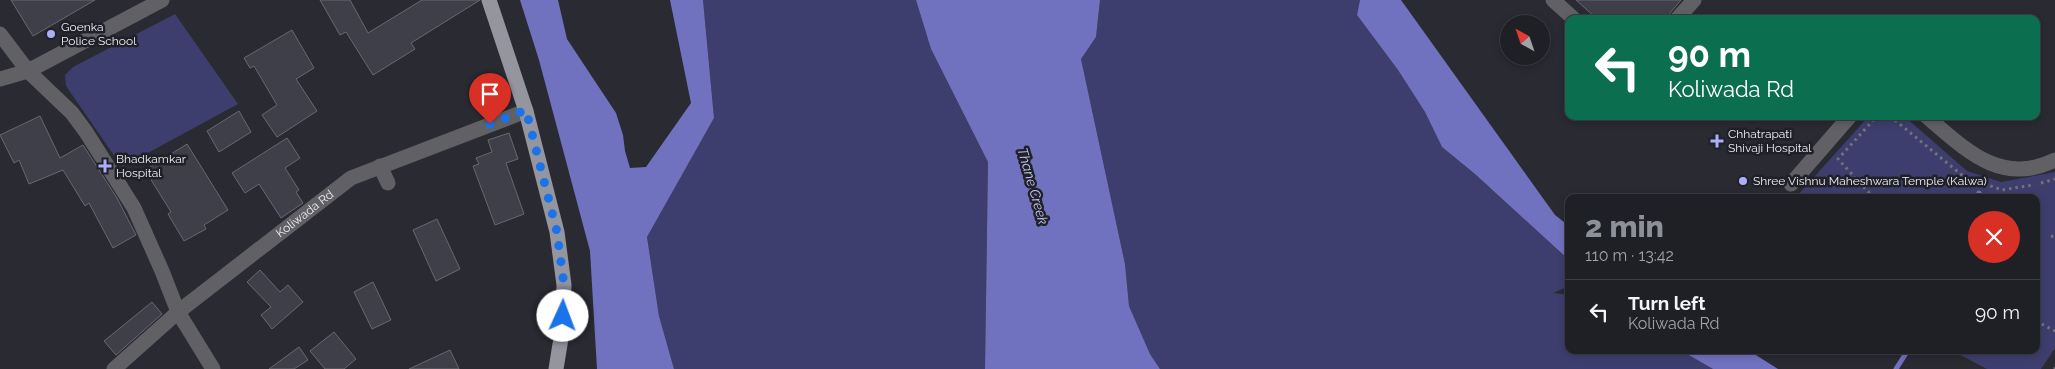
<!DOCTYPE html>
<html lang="en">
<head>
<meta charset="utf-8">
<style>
  :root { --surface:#1f2026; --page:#2c2d32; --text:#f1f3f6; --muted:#a1a3a7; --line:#3c3e43; --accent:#8c9099 }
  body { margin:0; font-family:Raleway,sans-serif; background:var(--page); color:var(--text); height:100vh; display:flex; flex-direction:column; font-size:19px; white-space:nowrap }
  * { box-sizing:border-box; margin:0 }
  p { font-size:16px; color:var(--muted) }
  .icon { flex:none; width:28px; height:28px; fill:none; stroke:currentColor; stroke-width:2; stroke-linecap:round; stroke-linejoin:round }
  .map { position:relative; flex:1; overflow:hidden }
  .panel { position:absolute; left:1565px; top:194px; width:475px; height:160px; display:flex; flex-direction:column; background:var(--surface); border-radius:10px; box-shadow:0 2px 8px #0003,0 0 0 1px var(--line) }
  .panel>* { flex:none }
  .hud { position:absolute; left:1565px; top:15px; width:475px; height:105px; border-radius:10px; box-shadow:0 2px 8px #0003,0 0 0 1px var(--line); background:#0b6e4f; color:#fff; overflow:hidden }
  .needle { width:32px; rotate:320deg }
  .buttons { position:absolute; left:1500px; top:15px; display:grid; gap:10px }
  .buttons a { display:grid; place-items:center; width:50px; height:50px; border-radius:50%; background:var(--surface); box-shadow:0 2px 8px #0003,0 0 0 1px var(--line); font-size:25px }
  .pin { position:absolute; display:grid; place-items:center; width:42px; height:42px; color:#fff; margin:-51px -21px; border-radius:50% 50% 50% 0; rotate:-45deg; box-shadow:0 0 5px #0007 }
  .pin .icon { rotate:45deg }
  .me { position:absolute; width:55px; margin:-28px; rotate:2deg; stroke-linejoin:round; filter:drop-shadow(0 0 4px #0008) }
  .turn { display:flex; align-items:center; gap:18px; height:105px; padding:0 20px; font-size:22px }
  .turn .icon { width:65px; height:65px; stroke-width:2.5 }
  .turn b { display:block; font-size:35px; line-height:42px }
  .round { display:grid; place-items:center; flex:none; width:52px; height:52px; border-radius:26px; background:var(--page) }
  .summary { display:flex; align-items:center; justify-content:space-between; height:85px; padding:0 20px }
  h1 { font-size:30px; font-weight:800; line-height:38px; color:var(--accent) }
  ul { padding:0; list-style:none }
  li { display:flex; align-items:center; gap:15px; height:65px; padding:0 20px; border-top:1px solid var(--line) }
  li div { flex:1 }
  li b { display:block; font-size:19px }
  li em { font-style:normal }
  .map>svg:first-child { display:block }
  .green { fill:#3d3e6d }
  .water { fill:#7172bf }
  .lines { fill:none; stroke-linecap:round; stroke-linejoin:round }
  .stream { stroke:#7172bf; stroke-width:5 }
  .building { fill:#3e3f48; stroke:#676872 }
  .path { stroke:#72737a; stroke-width:3; stroke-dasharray:2.5 4; stroke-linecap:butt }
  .minor { stroke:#606065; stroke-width:15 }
  .major { stroke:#94959e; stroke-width:15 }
  .route { stroke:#1a73e8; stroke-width:9; stroke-dasharray:0 16.2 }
  .poi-dot { fill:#abaffb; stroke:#1f2028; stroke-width:2 }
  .labels { text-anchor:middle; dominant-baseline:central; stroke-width:5; stroke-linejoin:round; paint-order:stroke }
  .poi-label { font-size:12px; fill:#eeeef4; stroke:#1f2028; text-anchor:start }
  .street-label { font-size:12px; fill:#eeeef4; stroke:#1f2028 }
  .water-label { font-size:14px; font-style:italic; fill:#c4c7f1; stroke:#1f2028 }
</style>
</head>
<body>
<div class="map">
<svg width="2055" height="369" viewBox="0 0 2055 369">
  <rect width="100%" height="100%" fill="#292a32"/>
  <path class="green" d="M703 0H916L931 49 988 162 985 369H674L659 316 647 237 714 118Z
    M1100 0H1360L1357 15 1398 70 1425 112 1442 147 1475 174 1569 260V286L1553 293 1569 295V350H1680L1713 369H1160L1150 354 1129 306 1125 264 1081 59 1096 37Z
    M175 14 238 104 122 167 66 86 65 75 73 67Z
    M1869 116H1904L1967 171 2001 182 2055 172V348L2041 369H1987L1951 350H2036V198L1796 197Z"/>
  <path class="water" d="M520 0H558L567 39 616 113 623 135 625 151 630 168 646 167 691 103 670 0H703L714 118 647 237 659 316 674 369H597L590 251 539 60Z
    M916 0H1100L1096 37 1081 59 1125 264 1129 306 1150 354 1160 369H985L988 162 931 49Z
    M1360 0H1401L1555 215 1569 226V260L1475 174 1442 147 1425 112 1398 70 1357 15Z
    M1680 350H1748L1778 369H1713Z"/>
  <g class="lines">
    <path class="stream" d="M1977 198 1979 193
      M1896 369 1908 350"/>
  </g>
  <path class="building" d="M11 0H95L33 36Z
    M320 0H350L368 33 422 0H480L411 43 415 49 373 75 346 32 340 35Z
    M1576 0H1681L1670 13 1668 19H1597Z
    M292 30 314 68 296 79 317 111 277 137 262 115 277 105 254 66 250 68 244 58Z
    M239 111 251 132 219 152 207 131Z
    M40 116 60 158 83 145 117 198 136 235 113 248 89 203 85 206 63 170 29 184 19 160 14 163 0 135Z
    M509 133 518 159 506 163 524 214 495 225 473 166 479 164 476 158 492 152 488 140Z
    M287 138 300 158 285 168 299 190 296 192 303 203 281 218 259 184 245 193 232 173Z
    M187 144 228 210 204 225 206 229 184 241 168 214 171 212 145 170Z
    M437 219 460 269 436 281 413 230Z
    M260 270 280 292 288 285 303 302 272 329 261 315 271 307 247 282Z
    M373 282 391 320 372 329 354 292Z
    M152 302 162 314 116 355 104 341Z
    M334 332 356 359 344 369H325L310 351Z
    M299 347 308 360 294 369H269Z
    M450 350 459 369H409Z"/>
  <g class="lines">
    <path class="path" d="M1890 116 1963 176 2002 190 2033 185
      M2041 183 2055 179
      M1874 198 1838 159 1877 116
      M2051 236 2055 237
      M2036 321 2055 331
      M2054 369 2055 368"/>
    <g class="minor">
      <path d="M1553 0 1574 19"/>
      <path d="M1677 19 1694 0"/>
      <path d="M0 34 28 71 162 0"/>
      <path d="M0 79 28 71 72 113 86 132 134 208 162 271 178 312 213 369"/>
      <path d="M1926 116C1965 149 2001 187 2055 160"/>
      <path d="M380 166 388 183"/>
      <path d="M1791 184 1850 116"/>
      <path id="s1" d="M114 369 178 312 351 178 526 111"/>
    </g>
    <path class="major" d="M489 0 526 111 557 232 564 285 562 332 556 369"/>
  </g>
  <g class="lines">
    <path class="route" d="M490 124 526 110 557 232 564 285 563 316"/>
  </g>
  <g class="poi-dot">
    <circle cx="51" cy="34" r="5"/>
    <path d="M1714.5 133.5h5v5h5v5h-5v5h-5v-5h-5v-5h5z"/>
    <path d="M102.5 158.5h5v5h5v5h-5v5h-5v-5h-5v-5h5z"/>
    <circle cx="1743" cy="181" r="5"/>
  </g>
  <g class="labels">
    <g class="poi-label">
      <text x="61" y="27">Goenka<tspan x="61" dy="14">Police School</tspan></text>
      <text x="1728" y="134">Chhatrapati<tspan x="1728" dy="14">Shivaji Hospital</tspan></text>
      <text x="116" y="159">Bhadkamkar<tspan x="116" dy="14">Hospital</tspan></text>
      <text x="1753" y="181">Shree Vishnu Maheshwara Temple (Kalwa)</text>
    </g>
    <g class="street-label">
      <text stroke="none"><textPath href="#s1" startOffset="246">Koliwada Rd</textPath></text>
    </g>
    <g class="water-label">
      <text transform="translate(1033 186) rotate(74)">Thane Creek</text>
    </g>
  </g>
</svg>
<div class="buttons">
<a><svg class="needle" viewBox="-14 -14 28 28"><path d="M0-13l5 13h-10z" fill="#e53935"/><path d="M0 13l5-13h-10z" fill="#a1a3a7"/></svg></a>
</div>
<div class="pin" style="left:490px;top:124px;background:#d93025"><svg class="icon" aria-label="arrive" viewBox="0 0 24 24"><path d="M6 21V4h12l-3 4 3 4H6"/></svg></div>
<svg class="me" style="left:563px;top:316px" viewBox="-20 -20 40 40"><circle r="19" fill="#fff"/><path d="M0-13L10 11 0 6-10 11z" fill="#1a73e8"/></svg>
<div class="hud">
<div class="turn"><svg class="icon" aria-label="left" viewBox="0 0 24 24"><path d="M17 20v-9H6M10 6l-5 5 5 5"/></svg><div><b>90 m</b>Koliwada Rd</div></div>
</div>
<section class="panel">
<div class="summary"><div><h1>2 min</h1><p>110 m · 13:42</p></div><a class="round" style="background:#d93025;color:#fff"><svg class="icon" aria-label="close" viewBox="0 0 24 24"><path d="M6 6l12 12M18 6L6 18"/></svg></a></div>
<ul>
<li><svg class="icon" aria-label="left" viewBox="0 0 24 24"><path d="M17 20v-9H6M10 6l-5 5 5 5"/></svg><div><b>Turn left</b><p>Koliwada Rd</p></div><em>90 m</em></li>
</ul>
</section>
</div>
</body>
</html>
